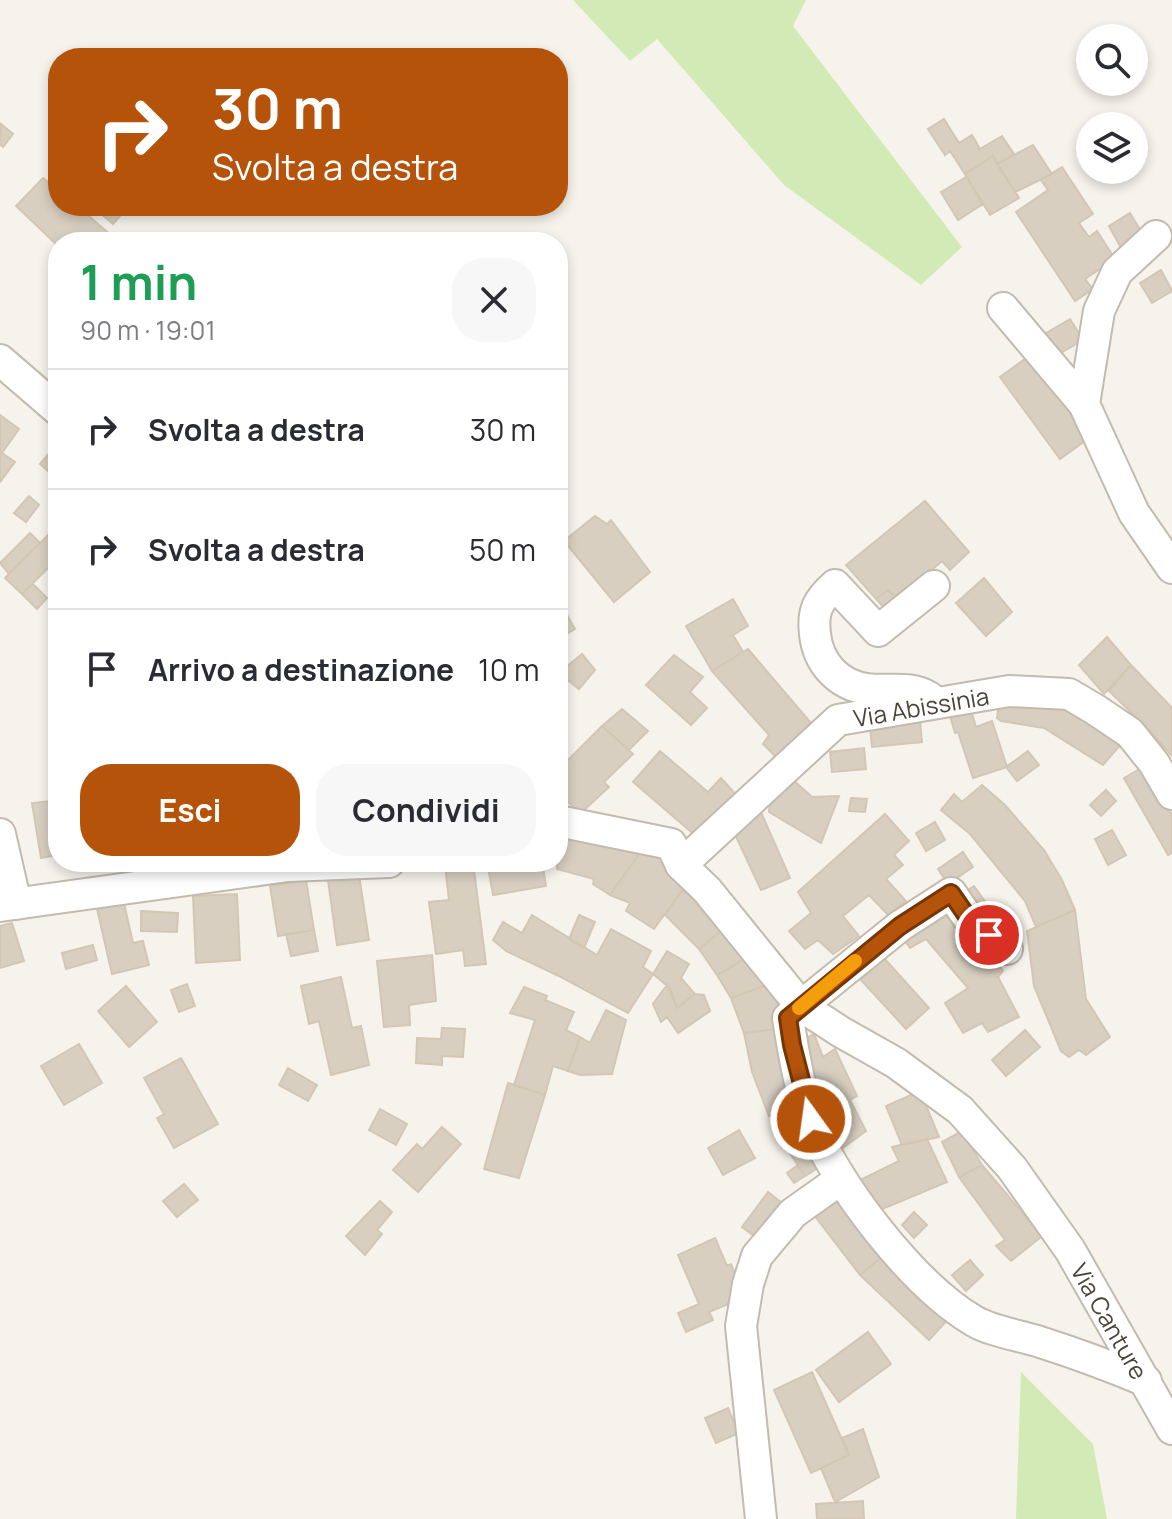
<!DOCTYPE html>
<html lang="it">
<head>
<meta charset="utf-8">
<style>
  :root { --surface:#fff; --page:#f7f7f7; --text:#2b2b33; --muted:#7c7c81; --line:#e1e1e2; --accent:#b45309 }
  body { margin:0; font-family:Manrope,sans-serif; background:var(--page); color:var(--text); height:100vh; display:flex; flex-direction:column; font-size:30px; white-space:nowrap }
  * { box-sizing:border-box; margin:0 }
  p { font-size:26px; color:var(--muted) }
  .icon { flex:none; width:44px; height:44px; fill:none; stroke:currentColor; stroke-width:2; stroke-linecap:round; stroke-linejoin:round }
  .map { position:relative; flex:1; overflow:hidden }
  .side { position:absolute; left:48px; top:232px; width:520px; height:640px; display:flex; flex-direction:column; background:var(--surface); border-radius:32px; box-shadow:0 4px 12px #0003 }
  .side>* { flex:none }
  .guide { position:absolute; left:48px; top:48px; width:520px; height:168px; border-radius:32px; box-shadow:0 4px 12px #0003; background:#b45309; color:#fff; overflow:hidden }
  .controls { position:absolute; left:1076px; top:24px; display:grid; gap:16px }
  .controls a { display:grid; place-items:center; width:72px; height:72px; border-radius:50%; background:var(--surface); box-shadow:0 4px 12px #0003; font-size:40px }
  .pin { position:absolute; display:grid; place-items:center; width:68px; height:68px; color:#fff; margin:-34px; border:4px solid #fff; border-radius:50%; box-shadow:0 2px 8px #0007 }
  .me { position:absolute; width:88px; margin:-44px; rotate:346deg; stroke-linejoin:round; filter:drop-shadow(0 0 6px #0008) }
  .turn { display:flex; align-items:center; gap:28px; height:168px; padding:0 32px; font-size:36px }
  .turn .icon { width:104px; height:104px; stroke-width:2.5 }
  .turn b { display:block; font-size:56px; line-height:68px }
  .round { display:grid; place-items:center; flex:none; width:84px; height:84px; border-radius:32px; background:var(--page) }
  .headline { display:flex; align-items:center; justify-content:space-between; height:136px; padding:0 32px }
  h1 { font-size:48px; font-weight:700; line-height:60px; color:#1e9e55 }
  .action { display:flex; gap:16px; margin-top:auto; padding:16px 32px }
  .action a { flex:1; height:92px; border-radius:32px; background:var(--accent); color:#fff; font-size:32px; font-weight:700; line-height:92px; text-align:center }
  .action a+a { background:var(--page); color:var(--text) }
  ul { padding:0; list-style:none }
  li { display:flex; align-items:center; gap:24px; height:120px; padding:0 32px; border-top:2px solid var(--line) }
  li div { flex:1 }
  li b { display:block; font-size:30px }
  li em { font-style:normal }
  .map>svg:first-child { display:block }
  .green { fill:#d2eab5 }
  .building { fill:#d8cfc1; stroke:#d3c7b4; stroke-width:2 }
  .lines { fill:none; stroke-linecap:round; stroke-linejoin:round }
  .minor-casing { stroke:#c2bbae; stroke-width:34 }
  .minor { stroke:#fff; stroke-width:30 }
  .route-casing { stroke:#753606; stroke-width:20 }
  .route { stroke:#b45309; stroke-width:14 }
  .slow { stroke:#f59e0b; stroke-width:14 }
  .labels { text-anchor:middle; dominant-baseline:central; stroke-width:6; stroke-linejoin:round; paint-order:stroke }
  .street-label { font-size:24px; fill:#4b4439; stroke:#fff }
</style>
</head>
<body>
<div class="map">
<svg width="1172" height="1519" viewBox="0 0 1172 1519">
  <rect width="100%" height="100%" fill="#f6f3ec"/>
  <path class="green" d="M573 0H806L793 26 962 247 921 285 784 185 657 39 630 61Z
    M1021 1372 1093 1444 1107 1519H1016Z"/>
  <path class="building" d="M944 119 959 143 972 135 980 149 1002 136 1014 154 997 164 993 156 965 174 950 151 945 155 928 129Z
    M1 124 13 134 3 147 0 144Z
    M1090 144V167L1079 152Z
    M1033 145 1052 174 1015 192 997 164Z
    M993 156 1019 198 990 215 965 174Z
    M1062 167 1093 214 1079 223 1089 237 1097 231 1115 259 1085 279 1093 289 1075 301 1016 212 1048 190 1041 180Z
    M966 177 983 204 958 220 941 192Z
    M43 178 58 190V206H77L119 242H58V246L16 206Z
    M104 206H121L125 210 113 224 99 212Z
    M1130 213 1142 233 1120 246 1109 226Z
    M1161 270 1172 291 1152 303 1140 283Z
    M1070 319 1083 340 1054 357 1041 336Z
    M1029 356 1089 438 1060 459 1000 377Z
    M0 415 19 429 2 453 15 462 0 482Z
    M58 443V480L40 464Z
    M29 496 39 505 26 522 14 513Z
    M925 501 969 552 950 570 942 561 898 600 888 590 876 599 846 565Z
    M595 516 607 524 611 520 650 572 614 602 564 541Z
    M52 531 58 536V558L22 594 5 578Z
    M30 533 40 543 9 574 0 563Z
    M984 578 1012 612 986 636 956 603Z
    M33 584 47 598 37 609 22 594Z
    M888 590 898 600 886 610 876 599Z
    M733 599 748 626 733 635 743 652 712 671 686 626Z
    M567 615 575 629 558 639V620Z
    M1107 637 1131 665 1104 694 1079 665Z
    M748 649 811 723 778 759 763 744 769 735 712 671Z
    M582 654 595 670 579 689 559 673Z
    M674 655 703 677 690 692 707 708 691 725 646 685Z
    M1131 665 1172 708V756L1150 731 1109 691Z
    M1000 699 1059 705 1123 742 1103 765 1044 728 1001 721 997 718Z
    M622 709 648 731 629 750 602 726Z
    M971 710 976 727 992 721 1007 767 973 778 958 732 955 733 950 716Z
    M920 720 922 742 872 747 870 726Z
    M602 726 633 754 604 782 609 787 581 813 558 794V770Z
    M864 748 866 769 832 772 830 752Z
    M660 751 708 792 721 778 739 798 697 837 633 782Z
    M1028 751 1039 765 1017 781 1006 767Z
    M1143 767 1172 815V853L1168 855 1124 778Z
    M792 779 812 797 839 796 821 843 769 812 770 800Z
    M982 785 1005 805 1044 850 1062 880 1075 910 1036 927 1025 901 970 834 941 810 954 794 962 802Z
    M1106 790 1116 801 1101 816 1090 805Z
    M851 798 867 799 865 812 849 811Z
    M58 800V855L41 858 32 803Z
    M760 810 790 878 761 890 731 826Z
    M885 814 909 841 894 855 903 865 886 879 906 901 888 915 869 895 843 916 859 936 833 954 818 940 805 949 789 931 811 913 798 892Z
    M935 822 945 840 926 851 916 833Z
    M1112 830 1126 855 1108 865 1095 839Z
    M558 833 645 846 610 895 593 884 594 879 557 869Z
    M645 846 689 880 654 929 626 911 630 903 610 895Z
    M963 852 973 867 948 884 938 869Z
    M473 862 486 964 465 966 463 950 436 954 429 902 449 900 445 865Z
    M487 862H542L546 886 493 895Z
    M358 869 369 940 337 945 327 873Z
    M306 880 314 930 278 936 270 886Z
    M687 884 730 924 699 949 665 915Z
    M974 886 986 903 972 912 960 895Z
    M237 894 240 960 196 963 193 896Z
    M946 901 987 947 1003 971 998 977 1019 1017 988 1032 982 1023 963 1033 945 1003 968 988 926 939 910 948 898 931Z
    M124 903 133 943 143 941 149 965 112 974 97 909Z
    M1075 910 1086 999 1110 1037 1086 1055 1079 1050 1069 1057 1061 1051 1034 986 1027 931Z
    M141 911 178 913 177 932 141 931Z
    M532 915 597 955 611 929 651 951 643 967 653 974 628 1013 561 977 506 951 493 940 503 922 522 933Z
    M579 915 595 922 584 948 569 939Z
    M12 923 24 961 0 968V926Z
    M730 924 755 953 717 975 699 949Z
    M314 930 318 951 291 956 286 934Z
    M93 945 97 960 66 969 62 953Z
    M874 947 929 1008 906 1029 850 968Z
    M667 951 689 964 681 978 695 994 677 1008 670 988 653 974Z
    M755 953 772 983 731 998 717 975Z
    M432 955 436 1001 409 1005 410 1025 384 1027 377 961Z
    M341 977 352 1028 361 1026 369 1065 331 1075 319 1021 309 1024 301 986Z
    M772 983 784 1028 744 1033 731 998Z
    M187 984 195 1006 179 1012 171 990Z
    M667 985 677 1008 695 994 704 995 710 1011 678 1033 667 1017 661 1022 653 1004Z
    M126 986 157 1022 129 1047 98 1011Z
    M524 987 547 996 545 1000 574 1012 566 1030 580 1037 568 1071 553 1066 545 1095 514 1085 535 1020 510 1013Z
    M606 1010 626 1020 612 1074 580 1075 568 1071 580 1037 590 1043Z
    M442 1028 465 1029 463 1057 442 1056V1065L416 1063 417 1038 441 1039Z
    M784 1028 801 1108 769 1116 752 1072 744 1033Z
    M1025 1030 1040 1047 1006 1076 992 1060Z
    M814 1034 823 1057 835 1049 857 1096 850 1100 866 1131 836 1153 796 1044Z
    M79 1044 102 1083 64 1105 41 1066Z
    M181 1058 218 1124 174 1148 157 1118 164 1114 144 1078Z
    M288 1068 317 1085 308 1101 279 1085Z
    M508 1083 545 1095 519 1178 484 1169Z
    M920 1091 939 1137 902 1145 886 1106Z
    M380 1109 407 1124 396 1145 369 1130Z
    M442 1127 461 1144 418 1192 393 1170 417 1144 422 1149Z
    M739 1130 755 1158 723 1175 708 1148Z
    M811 1131 830 1160 805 1176 786 1147Z
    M962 1131 982 1165 959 1177 942 1142Z
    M927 1139 947 1182 880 1210 858 1181 899 1161 892 1147Z
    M798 1165 805 1176 794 1183 787 1173Z
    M982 1165 1042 1236 1011 1261 996 1246 1005 1240 959 1177Z
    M184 1184 198 1200 177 1217 163 1201Z
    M768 1192 787 1207 761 1241 742 1227Z
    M844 1194 889 1251 860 1275 814 1215Z
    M380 1201 392 1212 377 1230 382 1234 365 1255 346 1236Z
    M914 1212 927 1225 914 1238 902 1225Z
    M715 1238 727 1266 731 1264 745 1297 709 1312 713 1320 686 1332 678 1313 699 1304 678 1255Z
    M889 1251 951 1316 929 1340 860 1275Z
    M970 1260 983 1275 966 1291 952 1275Z
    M868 1332 891 1364 839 1402 816 1370Z
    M812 1372 849 1455 811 1473 774 1390Z
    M728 1408 739 1433 716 1443 705 1418Z
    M863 1429 879 1477 835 1502 821 1468 849 1455 842 1438Z
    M863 1501 864 1519H817L816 1504Z"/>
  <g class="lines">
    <g class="minor-casing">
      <g id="minor">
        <path d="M1003 308 1084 404 1134 513 1172 568"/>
        <path d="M0 360 58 410"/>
        <path d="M1084 404 1099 311 1117 272 1156 236"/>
        <path d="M929 697C910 685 888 692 867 689 838 685 818 663 815 634 812 611 818 600 835 585L878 631 934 586"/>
        <path id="s1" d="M558 821 671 844 681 865 707 890 801 1006 841 1032 896 1063 960 1110 1012 1168 1070 1250 1172 1429"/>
        <path d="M0 834 16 904"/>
        <path id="s2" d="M681 865 838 720 1009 691 1069 694 1096 710 1130 733 1154 763 1172 794"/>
        <path d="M0 906 288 866 389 862"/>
        <path d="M1007 949 971 922 951 893 900 926 801 1006 788 1018C793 1051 799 1087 810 1119 835 1184 913 1285 974 1321 991 1331 1017 1335 1037 1341 1075 1353 1110 1366 1146 1381"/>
        <path d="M761 1519 741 1326 748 1284 757 1256 793 1213 841 1179"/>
      </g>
    </g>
    <use href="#minor" class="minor"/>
  </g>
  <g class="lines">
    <g class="route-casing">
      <path id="route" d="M811 1119 792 1045 788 1018 900 926 951 893 971 922 989 935"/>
    </g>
    <use href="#route" class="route"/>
    <path class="slow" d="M799 1008 855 961"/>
  </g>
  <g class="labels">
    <g class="street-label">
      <text stroke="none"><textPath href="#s2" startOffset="298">Via Abissinia</textPath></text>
      <text stroke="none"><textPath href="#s1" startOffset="774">Via Canture</textPath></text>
    </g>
  </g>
</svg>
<div class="controls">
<a><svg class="icon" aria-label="search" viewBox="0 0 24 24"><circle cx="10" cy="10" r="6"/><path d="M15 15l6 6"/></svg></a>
<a><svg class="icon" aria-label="layers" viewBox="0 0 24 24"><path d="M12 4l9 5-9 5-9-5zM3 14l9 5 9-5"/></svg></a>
</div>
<div class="pin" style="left:989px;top:935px;background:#d93025"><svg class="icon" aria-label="arrive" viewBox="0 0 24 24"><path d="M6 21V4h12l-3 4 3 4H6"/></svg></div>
<svg class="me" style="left:811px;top:1119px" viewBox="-20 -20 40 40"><circle r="17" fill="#b45309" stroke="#fff" stroke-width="3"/><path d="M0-11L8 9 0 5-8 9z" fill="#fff"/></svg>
<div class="guide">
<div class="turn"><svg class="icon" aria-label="right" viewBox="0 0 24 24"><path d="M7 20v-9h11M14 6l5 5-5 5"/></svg><div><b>30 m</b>Svolta a destra</div></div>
</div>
<section class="side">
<div class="headline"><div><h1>1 min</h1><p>90 m · 19:01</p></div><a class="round"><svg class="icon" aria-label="close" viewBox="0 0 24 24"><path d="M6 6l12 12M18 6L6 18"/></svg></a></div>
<ul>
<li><svg class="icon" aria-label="right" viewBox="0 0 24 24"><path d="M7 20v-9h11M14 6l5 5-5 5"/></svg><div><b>Svolta a destra</b></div><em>30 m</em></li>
<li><svg class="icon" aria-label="right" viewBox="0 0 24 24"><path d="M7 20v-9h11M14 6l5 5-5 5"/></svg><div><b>Svolta a destra</b></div><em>50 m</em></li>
<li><svg class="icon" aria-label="arrive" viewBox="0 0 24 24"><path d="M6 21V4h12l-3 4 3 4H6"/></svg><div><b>Arrivo a destinazione</b></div><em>10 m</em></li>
</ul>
<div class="action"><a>Esci</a><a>Condividi</a></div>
</section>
</div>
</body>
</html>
